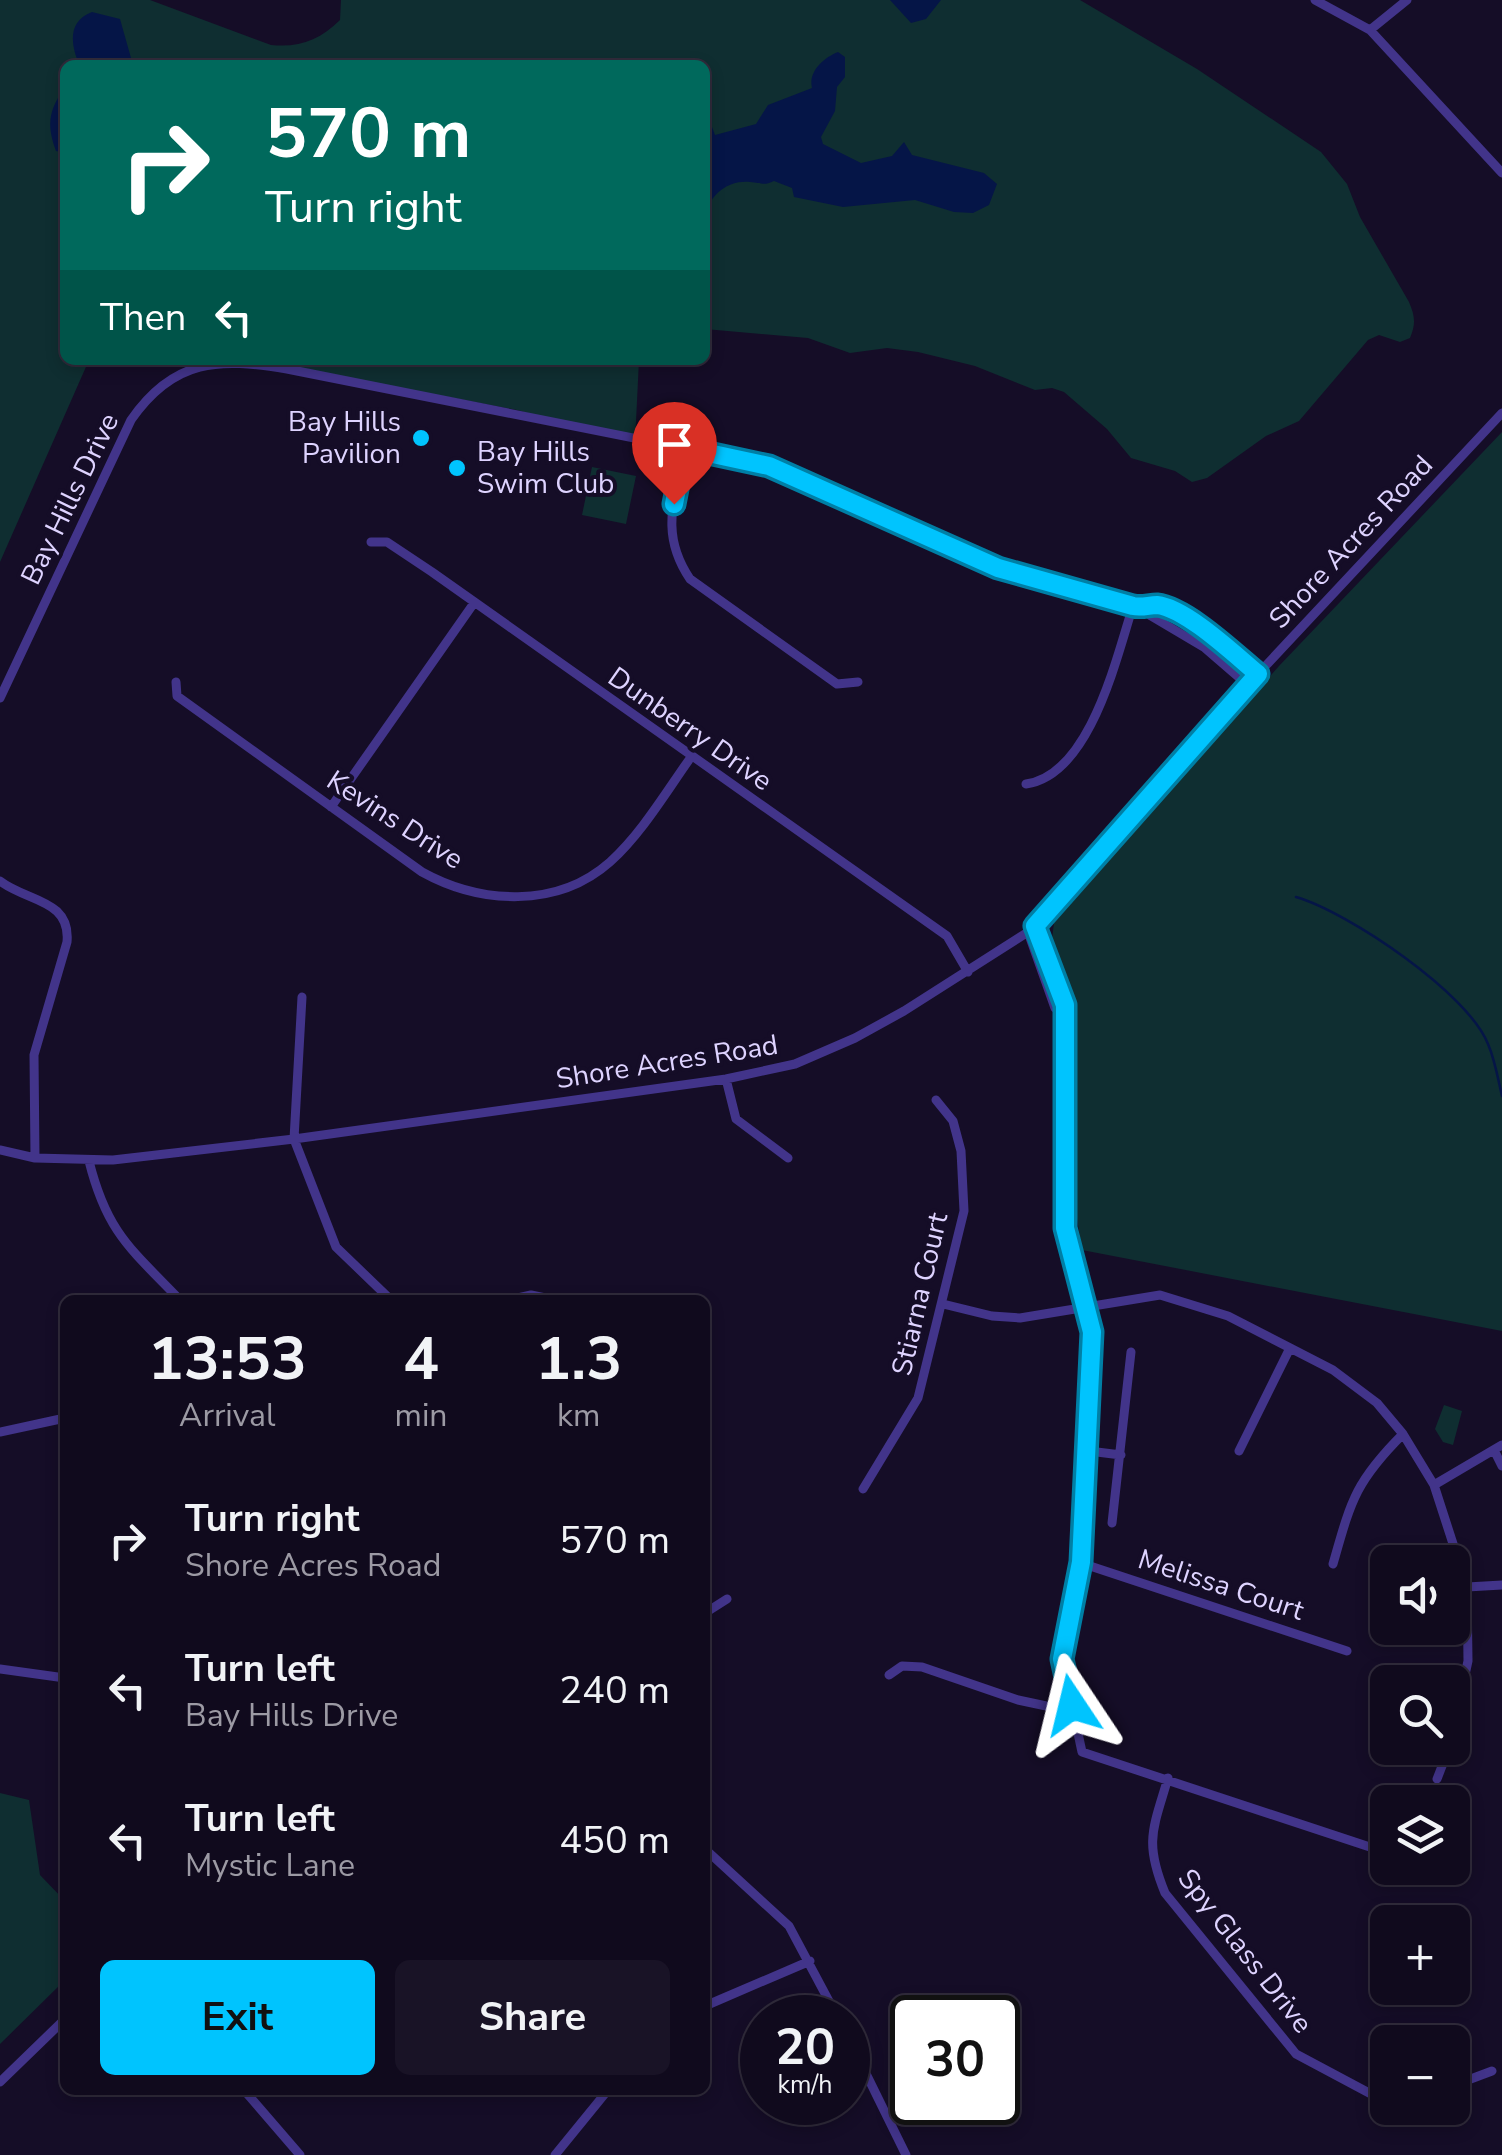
<!DOCTYPE html>
<html lang="en">
<head>
<meta charset="utf-8">
<style>
  :root { --surface:#100a1d; --page:#191326; --text:#f1f3f6; --muted:#9c9aa4; --line:#302b3b; --accent:#00c4fe }
  body { margin:0; font-family:"Nunito Sans",sans-serif; background:var(--page); color:var(--text); height:100vh; display:flex; flex-direction:column; font-size:38px; white-space:nowrap }
  * { box-sizing:border-box; margin:0 }
  p { font-size:32px; color:var(--muted) }
  .icon { flex:none; width:55px; height:55px; fill:none; stroke:currentColor; stroke-width:2; stroke-linecap:round; stroke-linejoin:round }
  .map { position:relative; flex:1; overflow:hidden }
  .drawer { position:absolute; left:60px; top:1295px; width:650px; height:800px; display:flex; flex-direction:column; background:var(--surface); border-radius:15px; box-shadow:0 5px 15px #0003,0 0 0 2px var(--line) }
  .drawer>* { flex:none }
  .guide { position:absolute; left:60px; top:60px; width:650px; height:305px; border-radius:15px; box-shadow:0 5px 15px #0003,0 0 0 2px var(--line); background:#00695c; color:#fff; overflow:hidden }
  .fabs { position:absolute; left:1370px; top:1545px; display:grid; gap:20px }
  .fabs a { display:grid; place-items:center; width:100px; height:100px; border-radius:15px; background:var(--surface); box-shadow:0 5px 15px #0003,0 0 0 2px var(--line); font-size:50px }
  .speed { position:absolute; left:740px; top:1995px; display:flex; gap:20px; font-size:50px; font-weight:700; text-align:center }
  .speed>* { display:grid; place-content:center; width:130px; height:130px; border-radius:50%; background:var(--surface); box-shadow:0 5px 15px #0003,0 0 0 2px var(--line); line-height:1 }
  .speed small { font-size:25px; font-weight:400 }
  .speed .limit { border:5px solid #111; border-radius:15px; background:#fff; color:#111 }
  .pin { position:absolute; display:grid; place-items:center; width:85px; height:85px; color:#fff; margin:-102px -42px; border-radius:50% 50% 50% 0; rotate:-45deg; box-shadow:0 0 10px #0007 }
  .pin .icon { rotate:45deg }
  .me { position:absolute; width:110px; margin:-55px; rotate:350deg; stroke-linejoin:round; filter:drop-shadow(0 0 8px #0008) }
  .turn { display:flex; align-items:center; gap:35px; height:210px; padding:0 40px; font-size:45px }
  .turn .icon { width:130px; height:130px; stroke-width:2.5 }
  .turn b { display:block; font-size:70px; line-height:85px }
  .then { display:flex; align-items:center; height:95px; padding:0 40px; background:#0003; gap:20px; font-size:38px }
  .eta { display:flex; justify-content:space-evenly; align-items:center; height:170px; text-align:center }
  .eta b { font-size:60px; font-weight:700; line-height:70px }
  .action { display:flex; gap:20px; margin-top:auto; padding:20px 40px }
  .action a { flex:1; height:115px; border-radius:15px; background:var(--accent); color:#111; font-size:40px; font-weight:700; line-height:115px; text-align:center }
  .action a+a { background:var(--page); color:var(--text) }
  ul { padding:0; list-style:none }
  li { display:flex; align-items:center; gap:30px; height:150px; padding:0 40px }
  li div { flex:1 }
  li b { display:block; font-size:38px }
  li em { font-style:normal }
  .map>svg:first-child { display:block }
  .green { fill:#0f2e31 }
  .water { fill:#051547 }
  .lines { fill:none; stroke-linecap:round; stroke-linejoin:round }
  .stream { stroke:#051547; stroke-width:2.5 }
  .minor { stroke:#42348a; stroke-width:9 }
  .route-casing { stroke:#007fa5; stroke-width:25 }
  .route { stroke:#00c4fe; stroke-width:18 }
  .poi-dot { fill:#00c4fe; stroke:#150d27; stroke-width:4 }
  .labels { text-anchor:middle; dominant-baseline:central; stroke-width:8; stroke-linejoin:round; paint-order:stroke }
  .poi-label { font-size:28px; fill:#ded3ff; stroke:#150d27; text-anchor:end }
  .street-label { font-size:28px; fill:#ded3ff; stroke:#150d27 }
</style>
</head>
<body>
<div class="map">
<svg width="1502" height="2155" viewBox="0 0 1502 2155">
  <rect width="100%" height="100%" fill="#150d27"/>
  <path class="green" d="M0 0H150L271 45C299 48 320 40 340 20L341 0H1080L1197 69 1321 152 1347 184 1360 217 1409 302C1415 316 1416 324 1410 338L1400 342 1379 335 1368 340 1299 421 1266 436 1207 478 1192 482 1175 471 1131 458 1107 429 1064 392 1052 388 1035 390 975 366 918 352 887 348 850 353 808 338 705 329V65H65V360H89L0 562Z
    M297 360H639L635 442 517 410 296 368Z
    M1502 432V1331L1082 1250 1075 1206 1076 1020 1052 939 1054 923 1279 666Z
    M592 467 636 476 626 524 582 515Z
    M1444 1405 1462 1411 1453 1445 1443 1442 1435 1429Z
    M0 1793 29 1800 40 1875 65 1901V1980L0 2044Z"/>
  <path class="water" d="M890 0H941L926 19 911 23Z
    M92 12 120 19 133 65H72L77 59C70 40 70 20 92 12Z
    M838 52 845 57V77L837 87 835 111 821 137 823 144 861 163 892 156 904 142 912 155 984 173 997 184 989 205 973 213 954 212 915 200 843 207 794 197 792 188 774 181C764 186 761 183 750 182 728 180 714 193 705 211V118L709 119 715 135 756 124 768 105 812 88C808 72 823 58 838 52Z
    M65 87V164L61 152 56 151C46 124 49 110 65 87Z"/>
  <g class="lines">
    <path class="stream" d="M1296 897C1348 912 1468 993 1488 1044 1495 1060 1498 1079 1502 1096"/>
    <path class="minor" d="M1315 0 1370 30 1502 173
      M1370 30 1407 0
      M685 448C675 499 659 533 690 579L837 684 858 682
      M371 542H387L432 572 947 936 968 972
      M1144 608 1151 616 1205 648 1249 686
      M176 682 177 696 422 872C480 904 557 909 610 862 642 833 666 792 691 757
      M0 698 131 420C174 358 219 358 287 369L769 465 1014 575 1133 606C1142 608 1149 605 1157 605 1190 609 1233 654 1258 674
      M1026 784C1090 775 1116 659 1133 606
      M331 807 474 603
      M0 881C27 902 71 899 67 942L34 1055 35 1158
      M1035 926 1065 1005V1228L1092 1332 1081 1563 1062 1659 1082 1752 1388 1853
      M1028 932 1055 1008 1063 1014
      M302 997 294 1139 336 1247 391 1300
      M726 1079 736 1119 788 1158
      M0 1150 35 1158 113 1160 294 1139 726 1079 795 1064 855 1038 904 1011 1028 932 1258 674 1502 413
      M89 1161C107 1233 131 1249 180 1300
      M509 1300 531 1295 555 1300
      M943 1304 992 1316 1020 1318 1160 1295 1228 1316 1333 1370 1377 1403 1403 1434 1434 1485 1467 1587 1468 1661 1452 1734
      M0 1432 65 1418
      M1494 1450 1502 1466
      M1089 1451 1121 1455
      M1239 1451 1290 1348
      M1434 1485 1502 1445
      M863 1489 918 1398 964 1211 961 1151 953 1121 936 1100
      M1112 1523 1131 1352
      M1081 1563 1347 1651
      M1333 1564C1351 1501 1355 1482 1403 1434
      M1467 1587 1502 1585
      M705 1613 727 1599
      M0 1669 65 1678
      M889 1675 902 1666 922 1667 1018 1700 1051 1707 1072 1705
      M1168 1778C1153 1829 1144 1842 1165 1893L1296 2054 1371 2094 1388 2098
      M1437 1779 1449 1748
      M705 1849 789 1926 838 2018
      M705 2006 810 1961
      M848 2037 906 2155
      M0 2082 65 2019
      M1452 2086 1492 2071
      M244 2090 300 2155
      M555 2155 608 2090"/>
  </g>
  <g class="lines">
    <g class="route-casing">
      <path id="route" d="M674 504 685 448 769 466 998 568 1133 606C1142 608 1149 605 1157 605 1186 608 1235 655 1258 674L1035 926 1065 1005V1228L1092 1332 1081 1562 1062 1659 1072 1705"/>
    </g>
    <use href="#route" class="route"/>
  </g>
  <g class="poi-dot">
    <circle cx="421" cy="438" r="10"/>
    <circle cx="457" cy="468" r="10"/>
  </g>
  <g class="labels">
    <g class="poi-label">
      <text x="401" y="422">Bay Hills<tspan x="401" dy="32">Pavilion</tspan></text>
      <text x="477" y="452" text-anchor="start">Bay Hills<tspan x="477" dy="32">Swim Club</tspan></text>
    </g>
    <g class="street-label">
      <text transform="translate(70 499) rotate(-64)">Bay Hills Drive</text>
      <text transform="translate(1351 542) rotate(-47)">Shore Acres Road</text>
      <text transform="translate(690 729) rotate(35)">Dunberry Drive</text>
      <text transform="translate(395 820) rotate(33)">Kevins Drive</text>
      <text transform="translate(667 1062) rotate(-9)">Shore Acres Road</text>
      <text transform="translate(920 1294) rotate(-77)">Stiarna Court</text>
      <text transform="translate(1221 1585) rotate(18)">Melissa Court</text>
      <text transform="translate(1245 1951) rotate(52)">Spy Glass Drive</text>
    </g>
  </g>
</svg>
<div class="fabs">
<a><svg class="icon" aria-label="sound" viewBox="0 0 24 24"><path d="M4 9h4l5-4v14l-5-4H4zM17 9q2 3 0 6"/></svg></a>
<a><svg class="icon" aria-label="search" viewBox="0 0 24 24"><circle cx="10" cy="10" r="6"/><path d="M15 15l6 6"/></svg></a>
<a><svg class="icon" aria-label="layers" viewBox="0 0 24 24"><path d="M12 4l9 5-9 5-9-5zM3 14l9 5 9-5"/></svg></a>
<a>+</a>
<a>−</a>
</div>
<div class="speed"><div>20<small>km/h</small></div><div class="limit">30</div></div>
<div class="pin" style="left:674px;top:504px;background:#d93025"><svg class="icon" aria-label="arrive" viewBox="0 0 24 24"><path d="M6 21V4h12l-3 4 3 4H6"/></svg></div>
<svg class="me" style="left:1072px;top:1705px" viewBox="-20 -20 40 40"><path d="M0-17L14 15 0 8-14 15z" fill="#00c4fe" stroke="#fff" stroke-width="4"/></svg>
<div class="guide">
<div class="turn"><svg class="icon" aria-label="right" viewBox="0 0 24 24"><path d="M7 20v-9h11M14 6l5 5-5 5"/></svg><div><b>570 m</b>Turn right</div></div>
<div class="then">Then<svg class="icon" aria-label="left" viewBox="0 0 24 24"><path d="M17 20v-9H6M10 6l-5 5 5 5"/></svg></div>
</div>
<section class="drawer">
<div class="eta">
<div><b>13:53</b><p>Arrival</p></div>
<div><b>4</b><p>min</p></div>
<div><b>1.3</b><p>km</p></div>
</div>
<ul>
<li><svg class="icon" aria-label="right" viewBox="0 0 24 24"><path d="M7 20v-9h11M14 6l5 5-5 5"/></svg><div><b>Turn right</b><p>Shore Acres Road</p></div><em>570 m</em></li>
<li><svg class="icon" aria-label="left" viewBox="0 0 24 24"><path d="M17 20v-9H6M10 6l-5 5 5 5"/></svg><div><b>Turn left</b><p>Bay Hills Drive</p></div><em>240 m</em></li>
<li><svg class="icon" aria-label="left" viewBox="0 0 24 24"><path d="M17 20v-9H6M10 6l-5 5 5 5"/></svg><div><b>Turn left</b><p>Mystic Lane</p></div><em>450 m</em></li>
</ul>
<div class="action"><a>Exit</a><a>Share</a></div>
</section>
</div>
</body>
</html>
